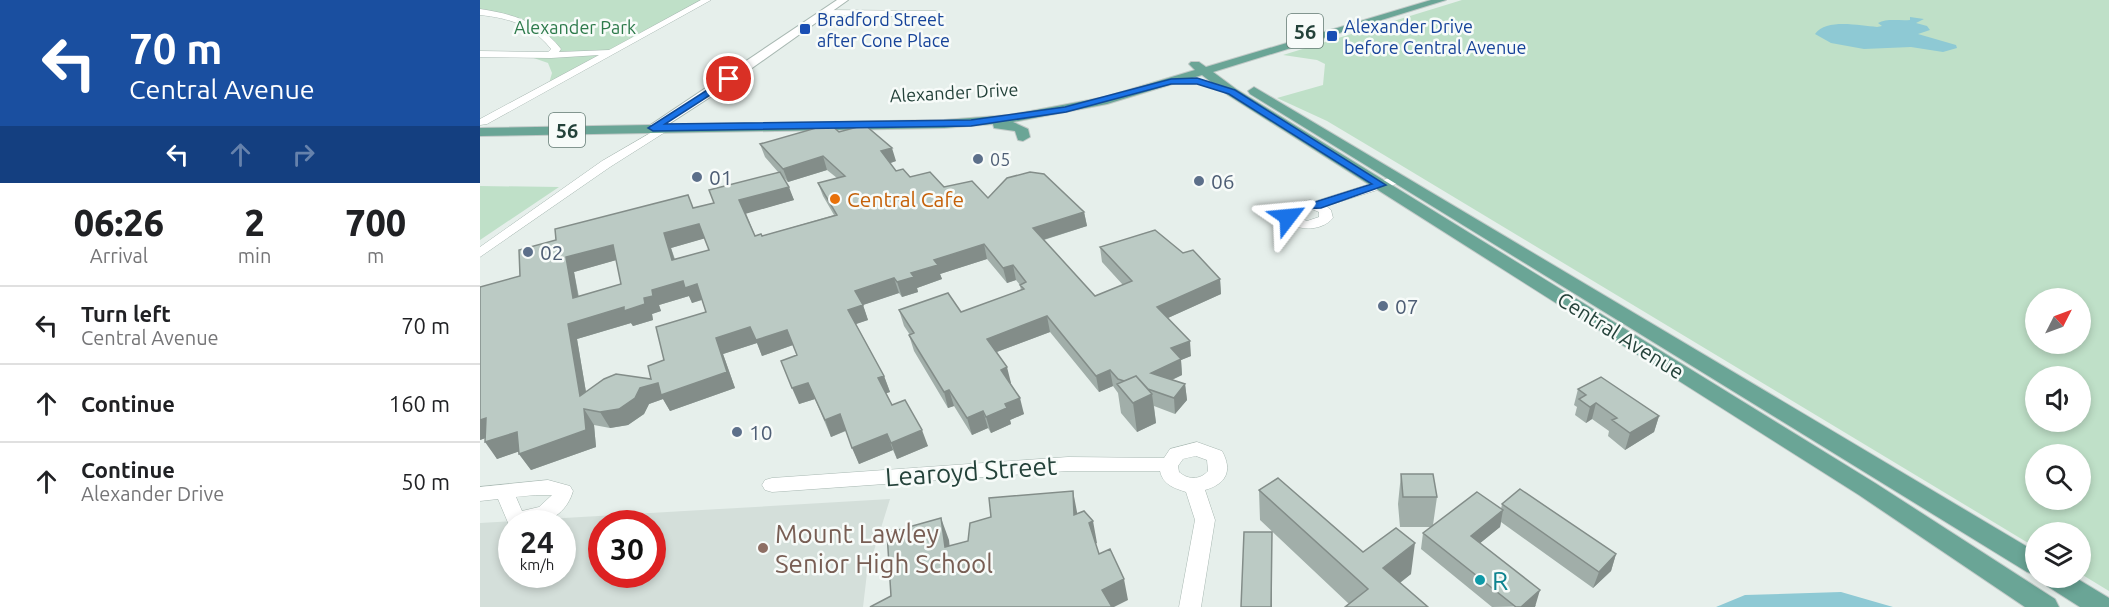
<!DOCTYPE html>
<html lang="en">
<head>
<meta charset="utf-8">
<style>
  :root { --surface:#fff; --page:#f2f2f2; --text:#202124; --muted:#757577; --line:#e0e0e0 }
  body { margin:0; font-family:Ubuntu,sans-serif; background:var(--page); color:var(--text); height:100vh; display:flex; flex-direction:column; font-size:22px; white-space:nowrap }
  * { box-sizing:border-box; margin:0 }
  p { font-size:20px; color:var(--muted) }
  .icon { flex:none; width:33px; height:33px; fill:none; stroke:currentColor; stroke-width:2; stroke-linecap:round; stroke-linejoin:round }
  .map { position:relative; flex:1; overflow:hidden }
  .details { display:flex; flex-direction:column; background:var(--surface); width:480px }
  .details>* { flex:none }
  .banner { background:#1a4fa0; color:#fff; overflow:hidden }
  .needle { width:39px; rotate:48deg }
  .controls { position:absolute; left:1545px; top:288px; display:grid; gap:12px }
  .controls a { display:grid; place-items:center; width:66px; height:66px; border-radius:50%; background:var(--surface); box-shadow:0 3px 9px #0003; font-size:30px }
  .speed { position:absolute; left:18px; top:510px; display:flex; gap:12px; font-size:30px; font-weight:700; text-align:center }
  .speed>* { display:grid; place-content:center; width:78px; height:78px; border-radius:50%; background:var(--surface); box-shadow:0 3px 9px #0003; line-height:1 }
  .speed small { font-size:15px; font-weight:400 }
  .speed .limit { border:9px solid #d22; background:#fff; color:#111 }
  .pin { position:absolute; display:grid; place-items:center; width:51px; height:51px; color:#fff; margin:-26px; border:3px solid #fff; border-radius:50%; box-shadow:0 2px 6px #0007 }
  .me { position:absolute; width:66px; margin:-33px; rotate:61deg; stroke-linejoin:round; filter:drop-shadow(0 0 4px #0008) }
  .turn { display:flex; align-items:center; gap:21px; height:126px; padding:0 30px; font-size:27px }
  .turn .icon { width:78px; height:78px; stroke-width:2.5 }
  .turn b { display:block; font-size:42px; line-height:51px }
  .lanes { display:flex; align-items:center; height:57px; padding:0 30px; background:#0003; justify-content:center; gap:30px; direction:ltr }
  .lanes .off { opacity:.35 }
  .eta { display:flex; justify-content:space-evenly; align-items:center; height:102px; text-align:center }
  .eta b { font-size:36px; font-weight:800; line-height:42px }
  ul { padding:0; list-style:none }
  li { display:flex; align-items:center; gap:18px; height:78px; padding:0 30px; border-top:2px solid var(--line) }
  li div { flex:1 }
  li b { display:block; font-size:22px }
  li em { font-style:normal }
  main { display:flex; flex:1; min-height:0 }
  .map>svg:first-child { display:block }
  .built { fill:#d4dfda; fill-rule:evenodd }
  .green { fill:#bfe0c8; fill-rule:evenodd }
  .water { fill:#8ec9d4 }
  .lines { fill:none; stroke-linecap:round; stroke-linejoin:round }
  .minor-casing { stroke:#a8b8b2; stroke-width:1 }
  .tertiary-casing { stroke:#a8b8b2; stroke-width:2 }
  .primary-casing { stroke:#c2cac8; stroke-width:2 }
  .minor { fill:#fff; fill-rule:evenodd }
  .tertiary { fill:#fff; fill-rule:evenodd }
  .primary { fill:#6aa596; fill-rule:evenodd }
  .wall { fill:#a1aea9; fill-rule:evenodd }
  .shaded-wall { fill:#838d89 }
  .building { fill:#bbcac4; stroke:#838d89; stroke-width:1.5; fill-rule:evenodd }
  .route { fill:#1a73e8; stroke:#114b97; stroke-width:1.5 }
  .transit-dot { fill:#1a4fb4; stroke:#f7fbf9; stroke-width:2 }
  .service-dot { fill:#5c6f8a; stroke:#f7fbf9; stroke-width:2 }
  .food-dot { fill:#e8710a; stroke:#f7fbf9; stroke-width:2 }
  .education-dot { fill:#8d6e63; stroke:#f7fbf9; stroke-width:2 }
  .culture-dot { fill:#0f9aa8; stroke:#f7fbf9; stroke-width:2 }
  .labels { text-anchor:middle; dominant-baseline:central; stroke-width:5; stroke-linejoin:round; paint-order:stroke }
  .far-transit-label { font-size:18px; fill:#164399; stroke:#f7fbf9; text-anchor:start }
  .far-park-label { font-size:18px; fill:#2d7a4b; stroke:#f7fbf9 }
  .far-street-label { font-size:18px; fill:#24423a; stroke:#f7fbf9 }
  .far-service-label { font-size:18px; fill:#4e5e75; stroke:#f7fbf9; text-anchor:start }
  .shield { fill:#f7fbf9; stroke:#637a73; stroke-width:1.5 }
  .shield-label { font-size:20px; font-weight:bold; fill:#24423a }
  .service-label { font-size:21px; fill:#4e5e75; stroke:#f7fbf9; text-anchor:start }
  .food-label { font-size:21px; fill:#c56008; stroke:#f7fbf9; text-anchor:start }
  .street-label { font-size:21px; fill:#24423a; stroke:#f7fbf9 }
  .near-street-label { font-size:26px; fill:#24423a; stroke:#f7fbf9 }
  .near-education-label { font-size:26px; fill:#785e54; stroke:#f7fbf9; text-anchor:start }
  .near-culture-label { font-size:26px; fill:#0d838f; stroke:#f7fbf9; text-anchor:start }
</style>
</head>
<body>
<main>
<section class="details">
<div class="banner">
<div class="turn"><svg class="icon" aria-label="left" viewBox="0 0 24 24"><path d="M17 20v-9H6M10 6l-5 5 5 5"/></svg><div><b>70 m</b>Central Avenue</div></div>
<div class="lanes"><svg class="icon" aria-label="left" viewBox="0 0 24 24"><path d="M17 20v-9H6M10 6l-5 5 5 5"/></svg><svg class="icon off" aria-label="ahead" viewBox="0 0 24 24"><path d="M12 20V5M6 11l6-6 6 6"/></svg><svg class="icon off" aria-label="right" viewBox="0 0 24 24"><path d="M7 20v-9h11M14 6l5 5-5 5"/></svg></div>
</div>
<div class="eta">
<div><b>06:26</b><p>Arrival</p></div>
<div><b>2</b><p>min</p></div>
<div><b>700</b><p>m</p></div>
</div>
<ul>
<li><svg class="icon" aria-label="left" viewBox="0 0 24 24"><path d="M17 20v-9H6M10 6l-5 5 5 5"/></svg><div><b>Turn left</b><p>Central Avenue</p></div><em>70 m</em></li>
<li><svg class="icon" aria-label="ahead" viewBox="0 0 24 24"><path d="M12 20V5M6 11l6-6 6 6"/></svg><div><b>Continue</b></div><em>160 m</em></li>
<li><svg class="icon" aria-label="ahead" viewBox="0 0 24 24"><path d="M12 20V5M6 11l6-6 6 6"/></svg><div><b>Continue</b><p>Alexander Drive</p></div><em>50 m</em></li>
</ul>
</section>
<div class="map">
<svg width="1629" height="607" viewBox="0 0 1629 607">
  <rect width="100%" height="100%" fill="#e6efeb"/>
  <path class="built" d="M410 499 387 573 383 607H0V523ZM32 524H82V574H32ZM122 524H172V574H122Z"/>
  <path class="green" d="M0 0H227L68 87 72 73 68 63 45 55H71L75 49 53 25 0 12Z
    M982 0H1629V591L1601 574 1600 532H1556L1555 547 904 155 847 121 797 98 843 85 845 64 837 60 803 55ZM1556 298H1600V344H1556ZM1556 376H1600V422H1556ZM1556 454H1600V500H1556Z
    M0 186 79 187 0 240Z"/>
  <path class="water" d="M1430 17 1444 19 1436 23 1447 26 1450 30 1438 34 1476 45 1477 48 1463 52 1431 47 1384 49 1351 43 1335 34C1347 18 1380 26 1397 27L1402 26 1398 23C1407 18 1419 21 1430 20Z
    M1361 592 1413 607H1236L1265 595Z"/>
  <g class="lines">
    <g class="minor-casing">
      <path id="minor" d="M221 0H231L7 124 0 125V119L119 55 71 58 0 57V51L68 52 71 49C52 25 29 18 0 15V9C33 14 60 22 81 49L79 52 129 50Z
        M344 10 456 11 460 14 456 17 347 15 343 12Z
        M186 124 191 127 190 129 130 167 0 257V247L122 161Z
        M919 175 923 176V182L846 206 851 210 853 218C840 233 814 231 801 217L807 205 830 200 835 201ZM829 208 839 212V217L827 221 815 216 817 211Z
        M717 442 742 451C753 471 746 484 725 490L735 520 721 607H699L715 520 706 492C694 488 683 485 680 471H588L292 492 285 490 282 485 285 480 292 478 588 457 684 458 690 449ZM716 456 727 460 728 471C720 480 708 480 699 472L698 466 703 459Z
        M68 480 90 486 93 491C88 509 74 521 55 524 46 525 34 523 29 525L18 499 0 501V487ZM56 495H72L59 507 42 511 36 497Z"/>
    </g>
    <g class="tertiary-casing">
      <path id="tertiary" d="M357 0H368L241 90 178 131 173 132 166 128Z"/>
    </g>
    <g class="primary-casing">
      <path id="primary" d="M951 0H966L733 72 756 89 1395 483 1575 599 1579 607H1545L1379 495 748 95 722 75 627 104 533 122 548 129 550 137 543 141 538 140 535 131 514 128 513 124 464 128 0 136V128L464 120 529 115 625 97 715 70 709 64 711 62H719L726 67Z
        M774 87 1556 552V575L1547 572 770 94 768 91Z
        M1564 578H1596L1629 598V607H1600L1567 586Z"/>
    </g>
    <use href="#minor" class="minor"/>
    <use href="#tertiary" class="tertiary"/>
    <use href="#primary" class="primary"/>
  </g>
  <path class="wall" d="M359 132 416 161 410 163 416 171 430 177 508 198 604 212 607 226 564 240 615 296 643 285 622 262 620 247 703 253 740 279 741 294 688 318 711 356 701 360 702 375 692 380 705 384 707 400 695 414 674 406 676 423 657 432 641 413 638 393 633 386 619 392 570 332 517 352 531 383H530L544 414 530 420 531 424 511 433 508 428 492 435 474 406 468 408 434 351 429 335H430L424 326 419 310 481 312 541 291 540 285 536 280 527 283 507 259 460 274 462 279 437 288 438 292 422 297 419 293 383 305 388 320 376 324 404 376 410 392 406 393 412 405 448 446 417 459 413 450 379 464 366 431 351 437 335 399 319 404 317 355 313 345 282 356 277 343 243 354 255 388 190 411 183 399 169 404 164 414 148 425 130 428 114 425 116 447 51 470 39 454V451L17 459 5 438 0 440 40 276 76 240 234 203 298 172 285 157 280 144ZM347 170 357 178 338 183 343 196 354 215 282 236H275L266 213 314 200 303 177 308 182ZM225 238 229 250 195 259 191 248ZM136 260 141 284 99 297 94 272ZM209 296 212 303 222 300 226 312 184 360 171 379 106 392 97 339 151 323 153 326 173 320 172 314 181 311 179 305Z
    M1098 389 1179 416 1174 432 1145 450 1128 436 1129 431 1112 419 1106 423 1095 415 1097 407 1094 405Z
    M921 474 957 497 953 525 1021 509 1022 504 1136 554 1131 571 1113 588 1021 522 1020 527 1000 543 1056 606 1012 607 941 549 943 533 951 527H920L918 504Z
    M779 490 883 552 931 574 920 583 869 604 780 520Z"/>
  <path class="shaded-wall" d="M412 148 416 161 405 165 401 151Z
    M343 156 347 170 308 182 303 169Z
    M309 187 314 200 265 214 259 200Z
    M604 212 607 226 556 242 553 228Z
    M219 224 226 238 191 248 199 275 192 260 184 233Z
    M504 244 507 259 460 274 462 279 437 288 438 292 422 297 417 282 454 260Z
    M133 245 140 259 94 272 101 313 93 298 86 257Z
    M533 265 536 280 527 283 523 268Z
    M414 278 419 293 383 305 388 320 373 325 368 310 375 291Z
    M740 279 741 294 679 322 677 307Z
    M203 281 217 284 224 299 212 303 209 296 179 305 181 311 172 314 173 320 153 326 151 323 97 339 109 410 100 396 88 324 172 290Z
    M567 316 570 332 511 354 507 339Z
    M270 327 307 330 313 345 282 356 277 343 243 354 255 388 190 411 183 399 169 404 164 414 148 425 130 428 120 412 160 388 236 338Z
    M710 341 711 356 701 360 702 375 672 389 671 373 691 348Z
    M527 367 531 383 525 385 521 370Z
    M630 370 633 386 619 392 616 376Z
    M404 376 410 392 404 394 398 378Z
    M328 383 335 399 319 404 312 388Z
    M705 384 707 400 695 414 694 398Z
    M469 390 474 406 468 408 464 392Z
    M672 394 676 423 657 432 653 403Z
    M540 398 544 414 530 420 531 424 511 433 506 417 525 404Z
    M1116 403 1112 419 1106 423 1110 407Z
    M104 409 114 425 116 447 51 470 39 454Z
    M503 411 508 428 492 435 487 418Z
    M360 414 367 430 351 437 345 420Z
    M1179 416 1174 432 1145 450 1150 433Z
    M6 418 17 434 0 440V420Z
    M442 430 448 446 417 459 411 443Z
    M37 432 49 448 17 459 5 442Z
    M407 434 413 450 379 464 372 448Z
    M593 491 597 512 599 536 594 515Z
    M1023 510 1020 527 988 553 991 536Z
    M461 518 469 540 472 568 465 547Z
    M613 521 617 543 613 545 609 523Z
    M792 532V607H791Z
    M935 543 931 574 900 598 903 568Z
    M1136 554 1131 571 1113 588 1119 572Z
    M644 579 648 600 634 607H625L622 590Z
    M1060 590 1055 607H1041Z"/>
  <path class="building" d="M350 124 359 132 385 125 412 148 401 151 416 171 423 169 430 177 450 172 464 187 492 181 508 198 527 178 550 172 564 174 604 212 553 228 615 296 652 281 620 247 675 230 703 253 713 250 740 279 677 307 710 341 691 348 701 359 671 373 705 384 694 398 668 389 656 376 644 381 638 379 630 370 616 376 567 316 507 339 527 367 521 370 540 398 525 404 527 408 506 417 503 411 487 418 469 390 464 392 429 335 434 333 419 310 468 293 481 312 544 289 540 285 546 282 533 265 523 268 504 244 454 260 458 265 431 273 434 277 417 282 414 278 375 291 383 305 368 310 404 376 398 378 412 405 425 400 442 430 411 443 407 434 372 448 360 414 345 420 328 383 312 388 301 361 317 355 307 330 276 340 270 327 236 338 247 372 181 395 178 383 160 388 155 398 139 409 120 412 104 409 106 430 39 454 37 432 5 442 6 418 0 420V287L40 276 39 250 76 240 75 229 208 195 213 208 234 203 229 190 300 172 309 187 259 200 275 236 281 234 282 236 357 215 338 183 365 176 343 156 303 169 280 144ZM219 224 229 250 192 260 184 233ZM133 245 141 284 93 298 86 257ZM203 281 205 288 217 284 226 312 176 327 184 360 168 366 171 379 136 374 124 379 100 396 88 324 144 307V311L165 304 164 298 173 296 172 290Z
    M656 376 672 394 653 403 637 384Z
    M1121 377 1179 416 1150 433 1132 420 1137 418 1116 403 1110 407 1099 399 1106 395 1098 389Z
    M921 474H953L957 497H923Z
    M798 478 883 552 916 528 935 543 903 568 948 607H865L888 589 779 490Z
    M1040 489 1136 554 1119 572 1022 504Z
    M593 491 594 515 604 511 613 521 609 523 619 554 630 549 644 579 622 590 632 607H390L411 596 407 533 461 518 465 547 488 541 490 523 511 517 509 498Z
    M997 492 1023 510 991 536 1060 590 1041 607H1036L943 533Z
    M764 532H792L791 607H761Z"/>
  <path class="route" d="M249 76 253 79 252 81 185 124 491 120 585 107 691 79 717 78 755 90 906 185 841 208 820 209 815 212 813 220H804L803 211 813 203 835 202 892 184 749 94 717 84H691L586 112 491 126 173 131 168 128Z"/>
  <g class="transit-dot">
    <rect x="319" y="23" width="12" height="12" rx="3"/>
    <rect x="846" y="30" width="12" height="12" rx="3"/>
  </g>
  <g class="service-dot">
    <circle cx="498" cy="159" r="6"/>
    <circle cx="217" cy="177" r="6"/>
    <circle cx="719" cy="181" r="6"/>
    <circle cx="48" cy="252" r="6"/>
    <circle cx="903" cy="306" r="6"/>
    <circle cx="257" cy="432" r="6"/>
  </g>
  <circle class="food-dot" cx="355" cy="199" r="6"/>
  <circle class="education-dot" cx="283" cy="548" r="6"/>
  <circle class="culture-dot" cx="1000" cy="580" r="6"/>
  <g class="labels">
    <g class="far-transit-label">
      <text x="337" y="19">Bradford Street<tspan x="337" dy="21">after Cone Place</tspan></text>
      <text x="864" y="26">Alexander Drive<tspan x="864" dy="21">before Central Avenue</tspan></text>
    </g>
    <g class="far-park-label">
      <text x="95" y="27">Alexander Park</text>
    </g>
    <g class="far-street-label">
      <text transform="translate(474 92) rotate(-3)">Alexander Drive</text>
    </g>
    <g class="far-service-label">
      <text x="510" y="159">05</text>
    </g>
    <g class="shield">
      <rect x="807" y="14" width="36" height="34" rx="4.5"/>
      <rect x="69" y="113" width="36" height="34" rx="4.5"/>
    </g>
    <g class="shield-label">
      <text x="825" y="31">56</text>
      <text x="87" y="130">56</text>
    </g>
    <g class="service-label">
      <text x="229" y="177">01</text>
      <text x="731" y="181">06</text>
      <text x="60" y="252">02</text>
      <text x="915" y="306">07</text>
      <text x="269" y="432">10</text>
    </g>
    <g class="food-label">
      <text x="367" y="199">Central Cafe</text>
    </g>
    <g class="street-label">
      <text transform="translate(1141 335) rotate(32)">Central Avenue</text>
    </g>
    <g class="near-street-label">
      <text transform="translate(491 471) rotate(-4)">Learoyd Street</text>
    </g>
    <g class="near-education-label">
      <text x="295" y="533">Mount Lawley<tspan x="295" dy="30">Senior High School</tspan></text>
    </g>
    <g class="near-culture-label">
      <text x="1012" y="580">R</text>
    </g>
  </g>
</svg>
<div class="controls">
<a><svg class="needle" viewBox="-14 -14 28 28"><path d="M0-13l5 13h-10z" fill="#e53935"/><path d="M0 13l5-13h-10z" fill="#757577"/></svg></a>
<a><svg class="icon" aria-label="sound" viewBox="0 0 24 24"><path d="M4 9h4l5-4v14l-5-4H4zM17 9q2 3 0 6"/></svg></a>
<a><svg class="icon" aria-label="search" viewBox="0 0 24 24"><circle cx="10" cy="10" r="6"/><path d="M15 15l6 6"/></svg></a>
<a><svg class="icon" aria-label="layers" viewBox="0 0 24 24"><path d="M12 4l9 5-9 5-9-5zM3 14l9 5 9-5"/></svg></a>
</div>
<div class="speed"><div>24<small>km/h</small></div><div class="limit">30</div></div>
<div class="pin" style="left:249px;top:79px;background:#d93025"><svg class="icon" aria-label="arrive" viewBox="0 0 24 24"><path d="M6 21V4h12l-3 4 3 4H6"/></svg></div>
<svg class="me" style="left:808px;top:217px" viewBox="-20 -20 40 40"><path d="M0-17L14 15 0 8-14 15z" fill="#1a73e8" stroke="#fff" stroke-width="4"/></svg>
</div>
</main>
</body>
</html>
